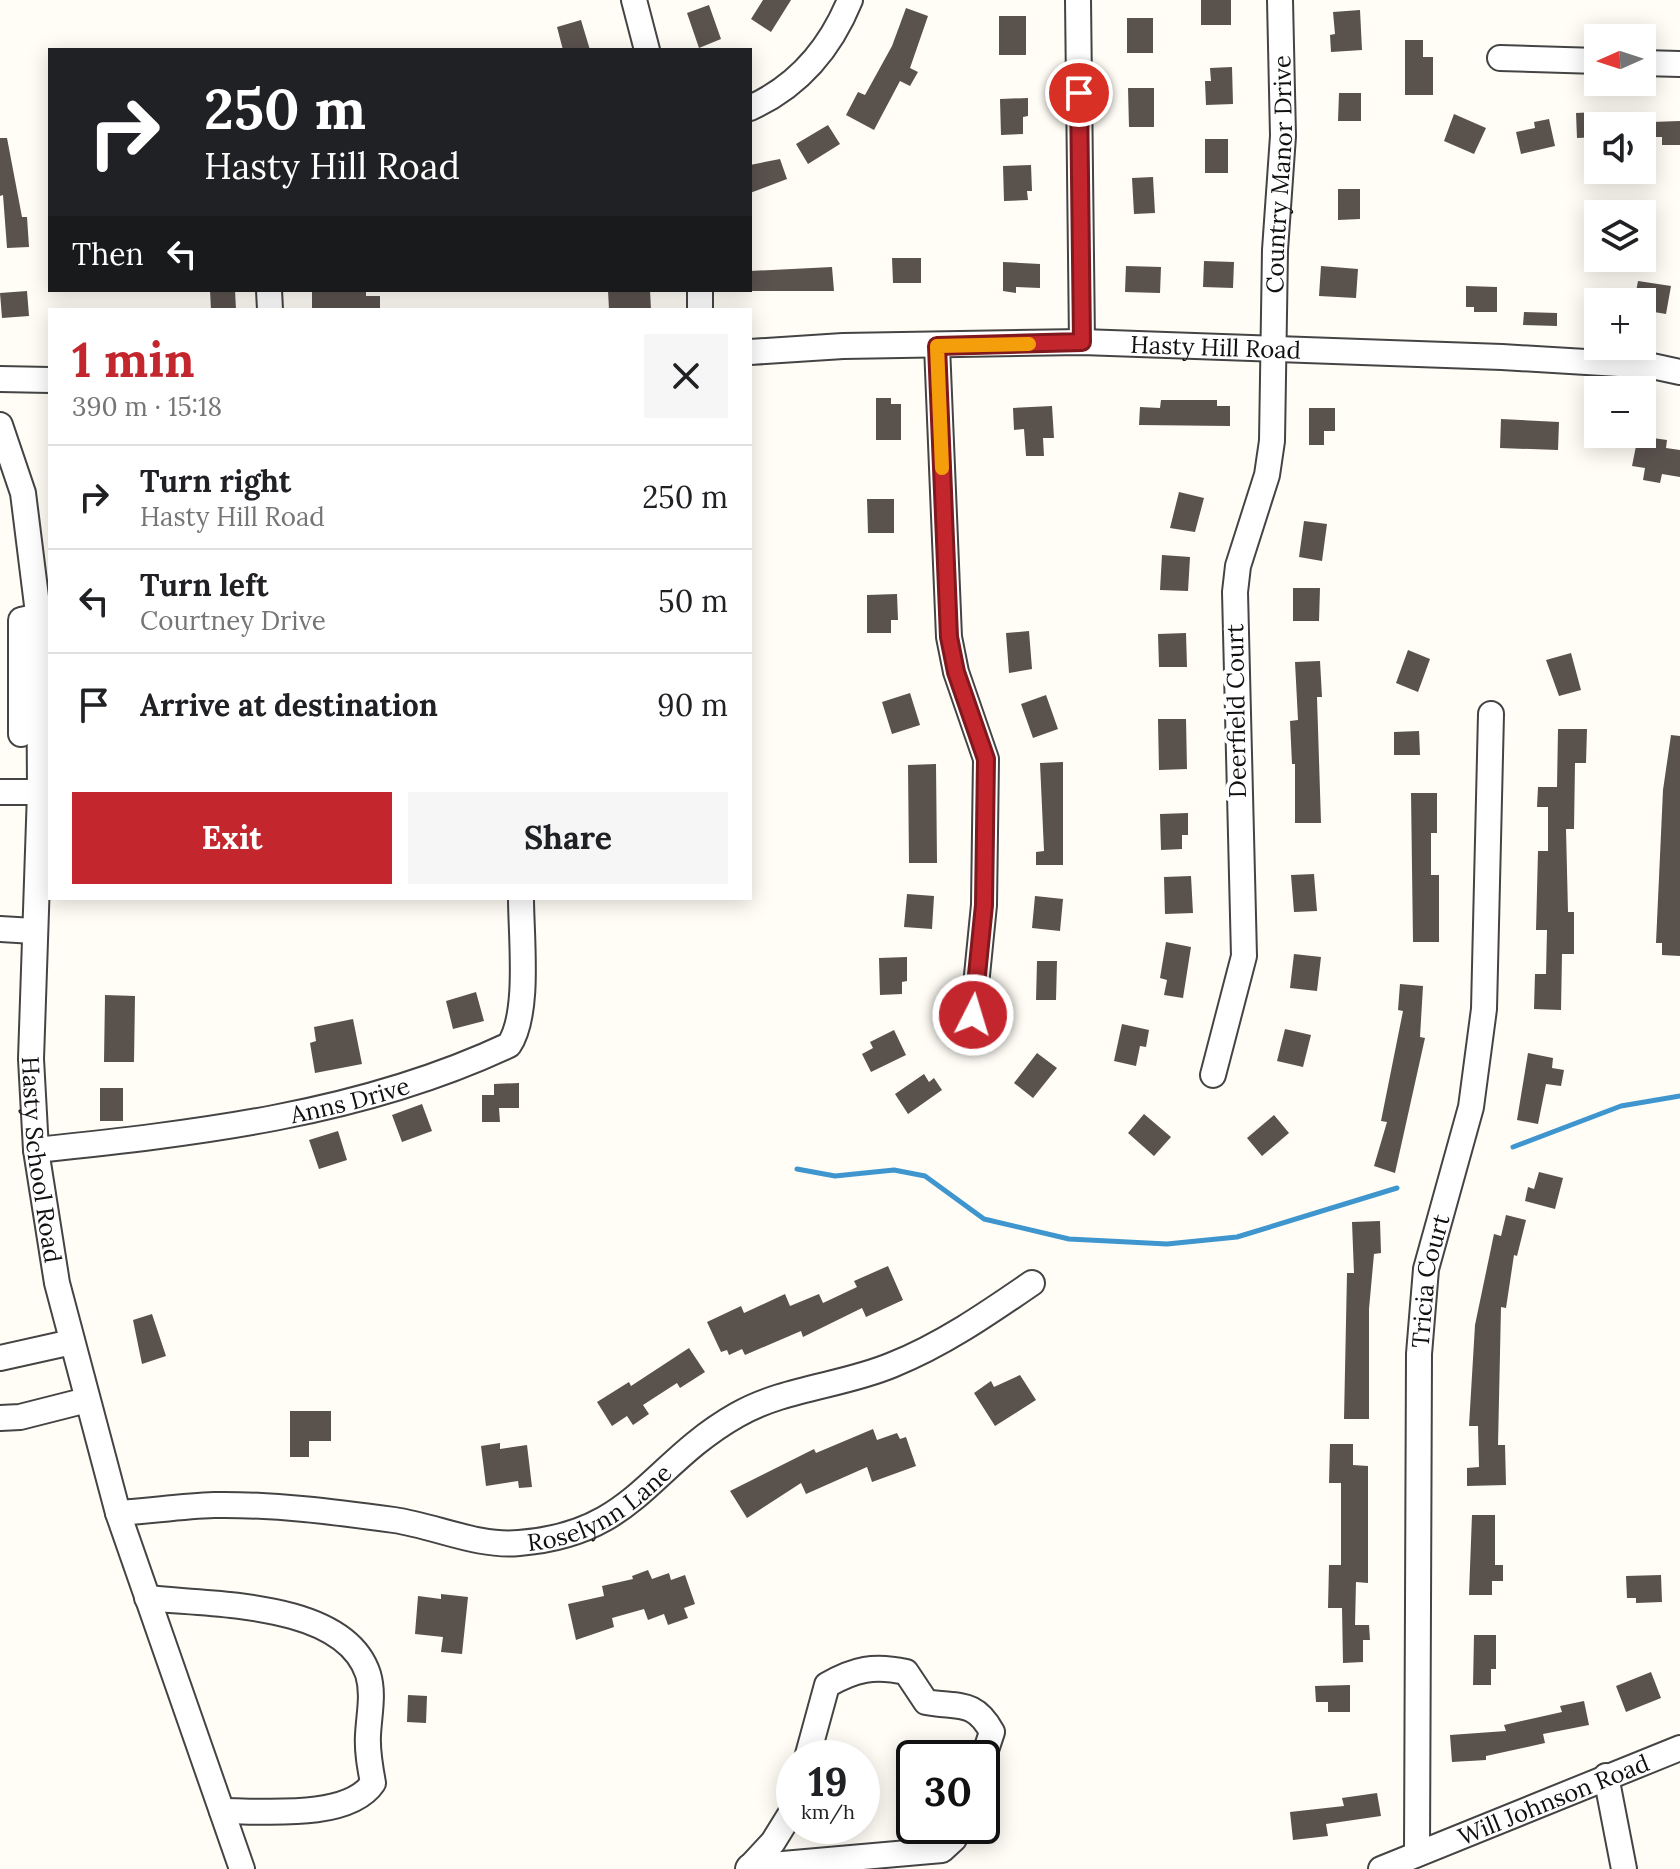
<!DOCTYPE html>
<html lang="en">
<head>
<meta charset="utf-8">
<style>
  :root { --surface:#fff; --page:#f6f6f6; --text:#202124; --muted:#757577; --line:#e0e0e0; --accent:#c4262e }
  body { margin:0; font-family:Lora,serif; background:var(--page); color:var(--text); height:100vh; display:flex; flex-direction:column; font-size:30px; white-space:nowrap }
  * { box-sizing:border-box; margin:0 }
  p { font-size:26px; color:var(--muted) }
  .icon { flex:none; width:44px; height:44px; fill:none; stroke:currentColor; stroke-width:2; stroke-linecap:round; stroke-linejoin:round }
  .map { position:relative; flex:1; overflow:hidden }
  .sheet { position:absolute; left:48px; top:308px; width:704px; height:592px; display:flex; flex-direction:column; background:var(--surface); border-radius:0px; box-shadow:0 4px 20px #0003 }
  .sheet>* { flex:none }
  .guide { position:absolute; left:48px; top:48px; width:704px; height:244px; border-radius:0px; box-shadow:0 4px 20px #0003; background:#202124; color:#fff; overflow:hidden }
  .needle { width:52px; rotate:267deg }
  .tools { position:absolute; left:1584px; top:24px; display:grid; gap:16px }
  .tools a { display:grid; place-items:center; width:72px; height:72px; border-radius:0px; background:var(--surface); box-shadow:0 4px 20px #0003; font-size:40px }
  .speed { position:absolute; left:776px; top:1740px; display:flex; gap:16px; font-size:40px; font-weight:700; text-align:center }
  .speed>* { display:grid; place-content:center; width:104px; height:104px; border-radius:50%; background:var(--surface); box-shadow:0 4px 20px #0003; line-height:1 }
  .speed small { font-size:20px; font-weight:400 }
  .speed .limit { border:4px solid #111; border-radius:12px; background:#fff; color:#111 }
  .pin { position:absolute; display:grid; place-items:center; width:68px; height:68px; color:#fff; margin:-34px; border:4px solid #fff; border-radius:50%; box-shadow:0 2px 8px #0007 }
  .me { position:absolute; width:88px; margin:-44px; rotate:5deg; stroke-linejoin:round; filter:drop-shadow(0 0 6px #0008) }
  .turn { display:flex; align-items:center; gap:28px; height:168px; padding:0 24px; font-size:36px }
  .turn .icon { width:104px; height:104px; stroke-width:2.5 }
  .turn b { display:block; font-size:56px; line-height:68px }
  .then { display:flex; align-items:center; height:76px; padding:0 24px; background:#0003; gap:16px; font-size:30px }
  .round { display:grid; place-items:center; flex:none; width:84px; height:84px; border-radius:0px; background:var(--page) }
  .headline { display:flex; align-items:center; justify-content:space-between; height:136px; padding:0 24px }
  h1 { font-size:48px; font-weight:700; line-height:60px; color:var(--accent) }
  .cta { display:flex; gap:16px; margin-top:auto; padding:16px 24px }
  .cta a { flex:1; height:92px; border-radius:0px; background:var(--accent); color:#fff; font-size:32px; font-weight:700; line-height:92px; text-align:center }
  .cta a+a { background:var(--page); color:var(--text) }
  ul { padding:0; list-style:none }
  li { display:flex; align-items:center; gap:24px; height:104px; padding:0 24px; border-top:2px solid var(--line) }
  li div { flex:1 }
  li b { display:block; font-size:30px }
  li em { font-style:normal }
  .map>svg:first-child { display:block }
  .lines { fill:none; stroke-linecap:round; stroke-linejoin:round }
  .stream { stroke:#3f96cf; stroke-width:5 }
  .building { fill:#5a524d }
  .minor-casing { stroke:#444; stroke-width:28 }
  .minor { stroke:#fff; stroke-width:24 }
  .route-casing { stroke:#7f191e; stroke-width:20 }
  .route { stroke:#c4262e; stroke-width:14 }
  .slow { stroke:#f59e0b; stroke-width:14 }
  .labels { text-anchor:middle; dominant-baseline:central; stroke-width:8; stroke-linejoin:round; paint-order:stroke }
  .street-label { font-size:24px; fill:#111; stroke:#fff }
</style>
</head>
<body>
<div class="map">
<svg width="1680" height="1869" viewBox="0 0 1680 1869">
  <rect width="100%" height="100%" fill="#fffdf5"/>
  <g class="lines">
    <path class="stream" d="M1513 1147 1621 1106 1680 1096
      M797 1169 835 1176 894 1170 925 1176 984 1219 1069 1239 1167 1244 1237 1237 1397 1188"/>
  </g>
  <path class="building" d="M763 0H791L771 32 751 19Z
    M1201 0H1231V25H1201Z
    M709 5 721 39 699 48 687 13Z
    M906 8 928 16 910 68 918 72 910 86 900 81 874 130 846 115 858 92 865 95 892 46Z
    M1360 10 1362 50 1331 52 1330 35 1335 34 1333 12Z
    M999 16H1026V55H999Z
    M1127 18H1153V53H1127Z
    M581 20 590 50H563L557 27Z
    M1405 40H1423V57H1433V95H1405Z
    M1232 67 1233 104 1206 105 1205 81H1211L1210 68Z
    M1128 88H1154V127H1129Z
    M1339 93H1361V121H1338Z
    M1028 98V116L1023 117V134L1001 135 1000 99Z
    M1597 112 1598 137 1577 138 1576 113Z
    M1454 114 1486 128 1474 154 1444 141Z
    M1549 119 1555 146 1521 154 1516 132 1535 128 1534 122Z
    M1680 121V145H1662V137H1651V122Z
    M828 125 840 144 808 164 796 144Z
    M0 138H7L22 217H27L29 247 7 248 3 195 0 196Z
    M1205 139H1228V173H1205Z
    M780 159 787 179 750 193V165Z
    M1031 165 1032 191H1027L1028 200 1004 201 1003 166Z
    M1153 177 1155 213 1134 214 1132 178Z
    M1338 189H1360V219L1338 220Z
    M892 258H921V283H893Z
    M1204 261 1234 262 1233 288 1203 287Z
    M1003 262 1040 264V288L1016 287V293L1003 291Z
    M1126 266 1161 267 1160 293 1125 292Z
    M1321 266 1358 269 1356 298 1319 296Z
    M832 267 834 291H750V271Z
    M1638 281 1671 286 1666 314 1642 310V302H1634Z
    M1466 286 1497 287V312H1474V307H1466Z
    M210 290H235L236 310H211Z
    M312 290H366V296H380V310H312Z
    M608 290H650L651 310H609Z
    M27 291 29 316 2 318 0 293Z
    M1524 312 1557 313V326L1523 325Z
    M876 398H891V404H901V440H876Z
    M1161 400H1217V406H1230V426L1139 425 1140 407 1160 408Z
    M1052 406 1054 438H1043L1044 456H1026L1024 429 1014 430 1013 408Z
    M1309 408H1335V431H1324V445H1309Z
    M1501 419 1559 422 1558 450 1500 448Z
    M1646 437 1667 440 1666 448 1680 450V477L1662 474 1660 483 1643 480 1645 468 1632 466 1636 446 1645 448Z
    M1179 492 1204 498 1195 532 1170 528Z
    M867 499H894V533H868Z
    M1304 521 1327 524 1322 561 1299 557Z
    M1162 555 1190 557 1188 591 1160 590Z
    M1293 588H1320L1319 621H1293Z
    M897 594 898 620H891V633H867V595Z
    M1029 631 1032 669 1009 673 1006 633Z
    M1186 633 1187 667H1159L1158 634Z
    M1408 650 1430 659 1418 692 1396 683Z
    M1571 653 1581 690 1559 696 1546 660Z
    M1320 661 1322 697H1317L1321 823H1295V764H1292L1290 721 1298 720 1295 662Z
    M910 693 920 725 892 734 882 702Z
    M1046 695 1058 729 1033 738 1021 704Z
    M1158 719H1186L1187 769 1159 770Z
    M1558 729H1587L1586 763H1575L1574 829H1566L1568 912H1574V954H1562L1561 1010 1534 1009 1535 974H1546L1547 930H1536L1538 851H1548V807H1537L1538 787H1557Z
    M1419 731 1420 755H1394V732Z
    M1671 735 1680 736V956L1662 955V943H1656L1663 790Z
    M1063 762V865H1036V852L1044 851 1040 763Z
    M936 764 937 863H909L908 765Z
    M1411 793H1437V833H1431V875H1439V942H1413Z
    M1188 813V835H1182V849L1161 850 1160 814Z
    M1314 874 1317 911 1294 912 1291 875Z
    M1191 876 1193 913 1165 914 1164 877Z
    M907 894 934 896 932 929 904 927Z
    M1035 896 1063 899 1060 931 1032 928Z
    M1166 942 1191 947 1183 998 1164 995 1167 980 1160 978Z
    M1294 954 1321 957 1317 991 1290 988Z
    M907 957V981L902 982V994L880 995 879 958Z
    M1037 961H1057L1056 1000H1036Z
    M1400 984 1423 986 1420 1037 1425 1038 1395 1173 1374 1166 1387 1122 1381 1121 1403 1011 1398 1010Z
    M476 992 484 1021 453 1029 446 1001Z
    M105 995 135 996 134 1062H104Z
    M353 1019 362 1064 315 1073 310 1043 316 1041 314 1027Z
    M1122 1024 1149 1030 1146 1047 1140 1046 1136 1066 1114 1061Z
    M1285 1029 1311 1035 1303 1067 1277 1061Z
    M894 1030 906 1055 871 1072 862 1054 873 1048 870 1042Z
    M1037 1053 1057 1068 1033 1098 1014 1083Z
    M1528 1053 1553 1058 1552 1068 1564 1070 1561 1086 1546 1084 1538 1124 1517 1120Z
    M924 1074 929 1082 934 1078 942 1090 908 1114 895 1094Z
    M519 1083V1108H499L500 1122H482V1095H494V1084Z
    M100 1088H123V1121H100Z
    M422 1104 432 1131 402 1142 392 1115Z
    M1144 1114 1171 1137 1154 1156 1128 1133Z
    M1274 1115 1289 1133 1262 1156 1247 1138Z
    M338 1131 347 1160 319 1169 309 1140Z
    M1539 1172 1563 1178 1555 1209 1525 1201 1528 1187 1534 1189Z
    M1506 1215 1526 1220 1517 1256 1514 1255 1506 1308 1501 1307 1498 1445H1505L1506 1485 1467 1486V1468L1479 1467 1478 1426H1469L1475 1325 1494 1234 1501 1236Z
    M1380 1221 1381 1253 1374 1254 1369 1309V1419H1344L1347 1273H1354L1352 1222Z
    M888 1266 903 1300 866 1317 862 1308 803 1337 801 1331 745 1355 742 1349 729 1355 727 1350 721 1352 707 1322 741 1306 744 1313 785 1294 790 1306 819 1294 823 1303 857 1287 854 1281Z
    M152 1314 166 1356 142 1364 133 1320Z
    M689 1348 705 1372 680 1388 677 1383 643 1405 649 1414 633 1425 627 1416 612 1426 597 1402 629 1382 631 1386Z
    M1020 1375 1036 1400 995 1426 974 1393 991 1381 994 1387Z
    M290 1411H331V1441H309V1457H290Z
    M873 1429 877 1440 897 1433 900 1439 906 1437 916 1466 872 1482 867 1467 806 1494 801 1483 747 1518 730 1491 814 1449 816 1453Z
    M500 1443V1449L527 1445 532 1487 519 1488 518 1481 486 1486 481 1446Z
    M1330 1444H1353V1465L1368 1466V1583L1356 1582 1355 1625H1369L1370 1640H1363V1662L1343 1663 1342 1608H1328L1329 1565H1341V1483H1329Z
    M1472 1515H1495V1565H1503V1581H1492V1595H1469Z
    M648 1570 652 1579 669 1573 671 1580 685 1575 695 1604 684 1608 688 1618 668 1625 664 1614 648 1620 644 1609 612 1618 614 1627 576 1640 568 1604 604 1596 602 1586 633 1579 632 1576Z
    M1661 1575 1662 1602 1636 1603V1598H1627L1626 1576Z
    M441 1594 468 1597 462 1654 441 1652 443 1637 415 1634 418 1596 441 1599Z
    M1474 1635H1496V1669H1491V1685H1473Z
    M1651 1672 1661 1698 1626 1712 1616 1686Z
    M1350 1685V1712H1328V1702H1316L1315 1686Z
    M408 1695 427 1696 426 1723 407 1722Z
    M1584 1701 1589 1725 1543 1734 1545 1743 1486 1756V1760L1452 1762 1450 1735 1506 1731 1504 1725 1562 1712 1560 1706Z
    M1377 1793 1381 1816 1326 1824 1328 1836 1293 1840 1290 1812 1344 1806 1342 1798Z"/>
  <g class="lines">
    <g class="minor-casing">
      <g id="minor">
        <path d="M634 0 647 50"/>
        <path d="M1078 0 1082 342"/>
        <path d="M1500 58 1598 61"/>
        <path d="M1642 63 1680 64"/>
        <path d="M750 108C799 86 830 49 850 0"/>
        <path d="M269 290 270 310"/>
        <path d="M700 310V290"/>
        <path d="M937 346 949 637 956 672 986 759 984 905 973 1015"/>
        <path id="s1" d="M750 352 843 346 1082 342 1502 357 1652 366 1680 372"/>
        <path d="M0 379 50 380"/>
        <path id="s2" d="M0 425 23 493 39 621 40 792 31 1059 36 1150 57 1283 118 1513 242 1869"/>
        <path d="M21 734V620L39 616"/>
        <path d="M0 792H40"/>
        <path d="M0 929 34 931"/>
        <path id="s3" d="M1213 1075 1244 956 1235 592 1238 566 1267 475 1272 441 1275 250 1283 136 1280 0"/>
        <path id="s4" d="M36 1150C197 1133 360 1115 509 1045 530 1014 521 937 521 898"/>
        <path d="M0 1358 72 1342"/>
        <path d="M0 1418 20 1417 87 1400"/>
        <path id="s5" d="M118 1513C150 1511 182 1506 214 1505 274 1504 335 1512 394 1520 435 1526 478 1547 519 1543 635 1534 649 1465 737 1415 784 1388 842 1386 892 1365 942 1345 987 1314 1032 1283"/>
        <path d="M147 1598C210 1605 344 1601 368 1674 374 1694 369 1714 368 1735 367 1751 370 1767 373 1783 348 1820 263 1811 222 1811"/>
        <path d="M807 1758 827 1685C855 1669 874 1665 906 1672L926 1702C958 1708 974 1699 992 1732L982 1762"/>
        <path d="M1606 1776 1624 1869"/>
        <path id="s6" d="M1417 1854 1419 1354 1426 1269 1471 1107 1484 1009 1491 714"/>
        <path d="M749 1867 942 1850 954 1839 959 1826"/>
        <path d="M748 1869 773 1842 794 1808"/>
        <path id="s7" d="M1381 1869 1680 1748"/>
      </g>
    </g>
    <use href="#minor" class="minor"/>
  </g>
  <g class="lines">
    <g class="route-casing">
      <path id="route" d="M973 1015 984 905 986 759 956 672 949 637 937 346 1082 342 1079 93"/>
    </g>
    <use href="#route" class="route"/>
    <path class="slow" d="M942 468 937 346 1029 344"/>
  </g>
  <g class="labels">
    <g class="street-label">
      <text stroke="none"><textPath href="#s3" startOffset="910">Country Manor Drive</textPath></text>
      <text stroke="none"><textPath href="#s1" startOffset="466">Hasty Hill Road</textPath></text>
      <text transform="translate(1236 711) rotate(-91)">Deerfield Court</text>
      <text stroke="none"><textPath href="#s4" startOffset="318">Anns Drive</textPath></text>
      <text stroke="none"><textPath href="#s2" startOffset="740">Hasty School Road</textPath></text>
      <text stroke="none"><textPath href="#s6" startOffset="574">Tricia Court</textPath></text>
      <text stroke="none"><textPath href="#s5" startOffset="494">Roselynn Lane</textPath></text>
      <text stroke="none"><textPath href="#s7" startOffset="186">Will Johnson Road</textPath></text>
    </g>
  </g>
</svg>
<div class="tools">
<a><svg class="needle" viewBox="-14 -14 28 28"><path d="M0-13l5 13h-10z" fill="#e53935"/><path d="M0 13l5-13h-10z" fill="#757577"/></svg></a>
<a><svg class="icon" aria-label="sound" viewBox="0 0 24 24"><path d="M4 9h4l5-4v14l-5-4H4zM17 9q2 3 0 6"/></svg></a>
<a><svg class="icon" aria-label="layers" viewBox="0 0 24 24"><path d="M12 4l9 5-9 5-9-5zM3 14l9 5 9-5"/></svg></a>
<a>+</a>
<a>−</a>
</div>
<div class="speed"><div>19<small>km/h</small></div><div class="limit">30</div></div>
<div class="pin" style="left:1079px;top:93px;background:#d93025"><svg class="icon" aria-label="arrive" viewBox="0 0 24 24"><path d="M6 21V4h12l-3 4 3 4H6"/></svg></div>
<svg class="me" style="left:973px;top:1015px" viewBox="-20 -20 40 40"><circle r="17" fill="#c4262e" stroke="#fff" stroke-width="3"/><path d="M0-11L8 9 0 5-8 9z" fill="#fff"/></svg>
<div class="guide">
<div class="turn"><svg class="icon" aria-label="right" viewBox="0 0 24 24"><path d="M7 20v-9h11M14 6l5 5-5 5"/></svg><div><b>250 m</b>Hasty Hill Road</div></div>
<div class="then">Then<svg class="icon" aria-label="left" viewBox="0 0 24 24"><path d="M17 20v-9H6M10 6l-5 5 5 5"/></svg></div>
</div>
<section class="sheet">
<div class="headline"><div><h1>1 min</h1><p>390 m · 15:18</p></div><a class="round"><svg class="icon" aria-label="close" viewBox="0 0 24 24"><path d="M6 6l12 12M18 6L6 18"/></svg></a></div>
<ul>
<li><svg class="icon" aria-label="right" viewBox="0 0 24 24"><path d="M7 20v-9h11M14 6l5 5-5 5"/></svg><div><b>Turn right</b><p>Hasty Hill Road</p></div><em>250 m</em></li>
<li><svg class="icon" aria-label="left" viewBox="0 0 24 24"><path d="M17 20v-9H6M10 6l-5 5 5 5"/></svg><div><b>Turn left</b><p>Courtney Drive</p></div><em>50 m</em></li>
<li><svg class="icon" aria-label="arrive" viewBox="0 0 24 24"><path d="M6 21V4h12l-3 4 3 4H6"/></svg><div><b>Arrive at destination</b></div><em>90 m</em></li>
</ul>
<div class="cta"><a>Exit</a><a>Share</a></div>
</section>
</div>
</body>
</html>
